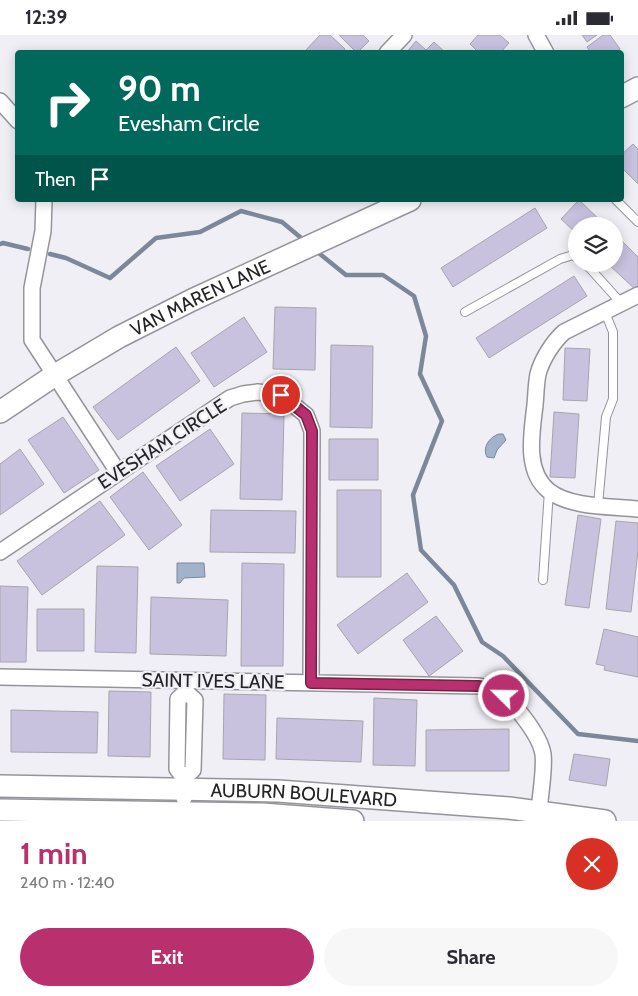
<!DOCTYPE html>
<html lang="en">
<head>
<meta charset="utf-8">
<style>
  :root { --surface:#fff; --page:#f7f7f7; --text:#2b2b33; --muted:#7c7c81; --accent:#b8306e }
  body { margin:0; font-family:Cabin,sans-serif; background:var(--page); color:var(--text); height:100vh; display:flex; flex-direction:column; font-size:19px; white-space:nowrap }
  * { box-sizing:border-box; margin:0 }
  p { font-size:16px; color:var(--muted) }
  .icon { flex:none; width:28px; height:28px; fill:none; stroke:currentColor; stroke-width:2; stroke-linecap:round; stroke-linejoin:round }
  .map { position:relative; height:786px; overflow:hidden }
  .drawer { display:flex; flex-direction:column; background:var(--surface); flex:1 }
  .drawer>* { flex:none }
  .hud { position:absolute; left:15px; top:15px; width:609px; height:152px; border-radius:5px; box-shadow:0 2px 12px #0003; background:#00695c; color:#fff; overflow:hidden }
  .buttons { position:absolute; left:568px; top:182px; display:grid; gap:10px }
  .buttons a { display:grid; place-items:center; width:55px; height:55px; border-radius:50%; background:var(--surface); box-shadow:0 2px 12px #0003; font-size:25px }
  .pin { position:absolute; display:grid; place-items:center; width:42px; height:42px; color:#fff; margin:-21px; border:2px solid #fff; border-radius:50%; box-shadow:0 1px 5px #0007 }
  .me { position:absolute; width:55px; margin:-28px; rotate:293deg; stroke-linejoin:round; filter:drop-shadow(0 0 4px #0008) }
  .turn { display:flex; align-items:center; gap:18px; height:105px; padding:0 20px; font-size:22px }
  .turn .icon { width:65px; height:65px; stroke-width:2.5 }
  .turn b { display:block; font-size:35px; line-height:42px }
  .then { display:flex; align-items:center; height:48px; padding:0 20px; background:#0003; gap:10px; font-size:19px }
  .round { display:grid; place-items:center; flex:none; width:52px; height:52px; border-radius:26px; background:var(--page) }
  .head { display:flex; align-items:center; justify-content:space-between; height:85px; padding:0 20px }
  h1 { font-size:30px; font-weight:700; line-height:38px; color:var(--accent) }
  .action { display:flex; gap:10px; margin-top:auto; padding:10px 20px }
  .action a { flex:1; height:58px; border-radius:30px; background:var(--accent); color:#fff; font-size:20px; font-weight:700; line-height:58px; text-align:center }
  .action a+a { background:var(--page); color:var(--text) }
  .status { display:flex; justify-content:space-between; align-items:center; height:35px; padding:0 25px; background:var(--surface); direction:ltr }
  .status svg { height:14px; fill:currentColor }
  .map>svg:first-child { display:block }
  .water { fill:#a1b3cb; stroke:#7c889a }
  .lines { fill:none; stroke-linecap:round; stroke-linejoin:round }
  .stream { stroke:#7c889a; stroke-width:4.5 }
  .building { fill:#c9c2df; stroke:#a7a5ab }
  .lane-casing { stroke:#95949a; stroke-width:10 }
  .street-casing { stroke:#95949a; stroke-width:18 }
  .secondary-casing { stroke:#95949a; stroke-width:24 }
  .lane { stroke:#fff; stroke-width:8 }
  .street { stroke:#fff; stroke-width:15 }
  .secondary { stroke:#fff; stroke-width:21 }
  .route-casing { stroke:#781f48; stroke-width:12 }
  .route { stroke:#b8306e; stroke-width:9 }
  .labels { text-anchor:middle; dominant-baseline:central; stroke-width:4.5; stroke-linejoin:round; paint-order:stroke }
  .street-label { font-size:19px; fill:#252527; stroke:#f0eff5 }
</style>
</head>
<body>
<div class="status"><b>12:39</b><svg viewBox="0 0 49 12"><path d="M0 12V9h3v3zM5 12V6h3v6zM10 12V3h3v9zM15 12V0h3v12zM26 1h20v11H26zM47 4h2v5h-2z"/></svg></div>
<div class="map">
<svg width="638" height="786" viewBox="0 0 638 786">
  <rect width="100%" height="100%" fill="#f0eff5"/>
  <path class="water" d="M499 399H503L506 405 497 415 494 423 487 422C482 413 489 402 499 399Z
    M177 528H204L205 542 184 543 180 548H177Z"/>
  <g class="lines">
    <path class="stream" d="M0 209 3 208 28 214
      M315 215 346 240H383L414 261 426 301 420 339 442 386 413 460 421 515 454 550 482 607 503 621 578 699 638 706
      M50 219 66 223 110 243 156 203 200 197 241 176 282 187 306 207"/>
  </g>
  <path class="building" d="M320 0H330L345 14 342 18H307L305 16Z
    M339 0H363L369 6 357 18Z
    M478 0H500L509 8 500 18H479L470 9Z
    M582 0H597L587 7Z
    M603 0H610L620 14 616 18H591L587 12Z
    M416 6 426 15 434 7 446 18H406Z
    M633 109 638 114V149L621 132V120Z
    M579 165 606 191H576V198L561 184Z
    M535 173 547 193 453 252 441 233Z
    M614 198 638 222V253L636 255 608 229H614Z
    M574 241 587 261 489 323 476 303Z
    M275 272 316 273 315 335 273 334Z
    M244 282 267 317 214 352 191 318Z
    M331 310 373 311 372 393 330 392Z
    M176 312 200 346 118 405 93 372Z
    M565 313 590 314 587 366 563 365Z
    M554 377 579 379 575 443 550 442Z
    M242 378 284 379 282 465 240 464Z
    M63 382 99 435 64 458 28 405Z
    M210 394 234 429 180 466 156 431Z
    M329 404H378V445H329Z
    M20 414 44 449 0 480V429Z
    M143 437 182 490 149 515 110 462Z
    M337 455H381V542H337Z
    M100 466 125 500 42 560 17 526Z
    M211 475 296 476 295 518 210 517Z
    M578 480 601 484 589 573 565 570Z
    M616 486 638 488V516L631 577 606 574Z
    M242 528 284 529 283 631H241Z
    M97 531 138 532 136 618 95 617Z
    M407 538 428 567 358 619 337 590Z
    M0 551 28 552 26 627H0Z
    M151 562 228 565 226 621 150 619Z
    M37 574H84V616H37Z
    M436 581 463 616 429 641 403 605Z
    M604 594 638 602V642L604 635 605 631 596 629Z
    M109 656 151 657 150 722 108 721Z
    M224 659 266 660 265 725 223 724Z
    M374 663 417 665 415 731 373 730Z
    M11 675 98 677 97 718 11 717Z
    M277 683 363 686 361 727 276 724Z
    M509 694V736H426V695Z
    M574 719 610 724 606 751 569 745Z"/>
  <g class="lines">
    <g class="lane-casing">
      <path id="lane" d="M616 165 638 187
        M586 229 622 269
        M465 277 560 224 573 220 576 222
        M598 470 606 382 613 364V297L605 277
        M543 545 549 456"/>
    </g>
    <g class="street-casing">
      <path id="street" d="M536 0 546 18
        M387 18 404 0
        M0 66 18 86
        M44 165 43 196 32 253V305L118 437
        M638 260 564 297C553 307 542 324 538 339 536 349 536 360 535 370 532 397 524 436 549 456 571 473 611 471 638 474
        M0 517 230 363 243 359 258 357 281 360 306 380 312 396 311 648
        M0 642 478 651C482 652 488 652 493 654 511 662 540 700 543 719 545 735 540 760 539 777
        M184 743 193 735 195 665 186 657
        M184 763V743L177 734 178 664 186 657V646"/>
    </g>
    <g class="secondary-casing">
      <g id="secondary">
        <path d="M621 62 638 53"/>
        <path id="s1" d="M0 377 55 340 119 302 192 265 410 165"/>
        <path id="s2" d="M0 751 278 756 509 773 605 786"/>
        <path d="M0 775 262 779 353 786"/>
      </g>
    </g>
    <use href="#lane" class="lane"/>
    <use href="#street" class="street"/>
    <use href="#secondary" class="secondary"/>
  </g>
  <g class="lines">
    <g class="route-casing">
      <path id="route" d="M281 360 306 380 312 396 311 648 478 651 491 653 504 661"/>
    </g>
    <use href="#route" class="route"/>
  </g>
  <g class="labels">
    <g class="street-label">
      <text stroke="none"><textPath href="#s1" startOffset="231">VAN MAREN LANE</textPath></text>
      <text transform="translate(162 409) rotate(-33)">EVESHAM CIRCLE</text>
      <text transform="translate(213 646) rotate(1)">SAINT IVES LANE</text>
      <text stroke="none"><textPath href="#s2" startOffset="304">AUBURN BOULEVARD</textPath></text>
    </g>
  </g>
</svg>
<div class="buttons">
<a><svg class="icon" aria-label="layers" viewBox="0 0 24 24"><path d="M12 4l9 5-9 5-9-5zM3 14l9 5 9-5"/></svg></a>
</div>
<div class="pin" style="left:281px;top:360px;background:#d93025"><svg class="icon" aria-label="arrive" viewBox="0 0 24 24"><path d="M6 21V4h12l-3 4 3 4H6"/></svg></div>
<svg class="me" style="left:504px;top:661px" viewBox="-20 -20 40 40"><circle r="17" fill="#b8306e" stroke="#fff" stroke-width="3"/><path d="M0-11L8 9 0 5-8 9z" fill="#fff"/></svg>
<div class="hud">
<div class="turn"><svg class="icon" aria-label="right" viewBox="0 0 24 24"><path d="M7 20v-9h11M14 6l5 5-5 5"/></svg><div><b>90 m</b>Evesham Circle</div></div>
<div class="then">Then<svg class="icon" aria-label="arrive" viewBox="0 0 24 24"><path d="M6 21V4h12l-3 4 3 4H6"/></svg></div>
</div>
</div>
<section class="drawer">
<div class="head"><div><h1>1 min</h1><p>240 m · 12:40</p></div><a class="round" style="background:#d93025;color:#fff"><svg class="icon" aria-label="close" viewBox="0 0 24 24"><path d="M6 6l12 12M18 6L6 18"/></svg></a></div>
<div class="action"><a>Exit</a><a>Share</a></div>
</section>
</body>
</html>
